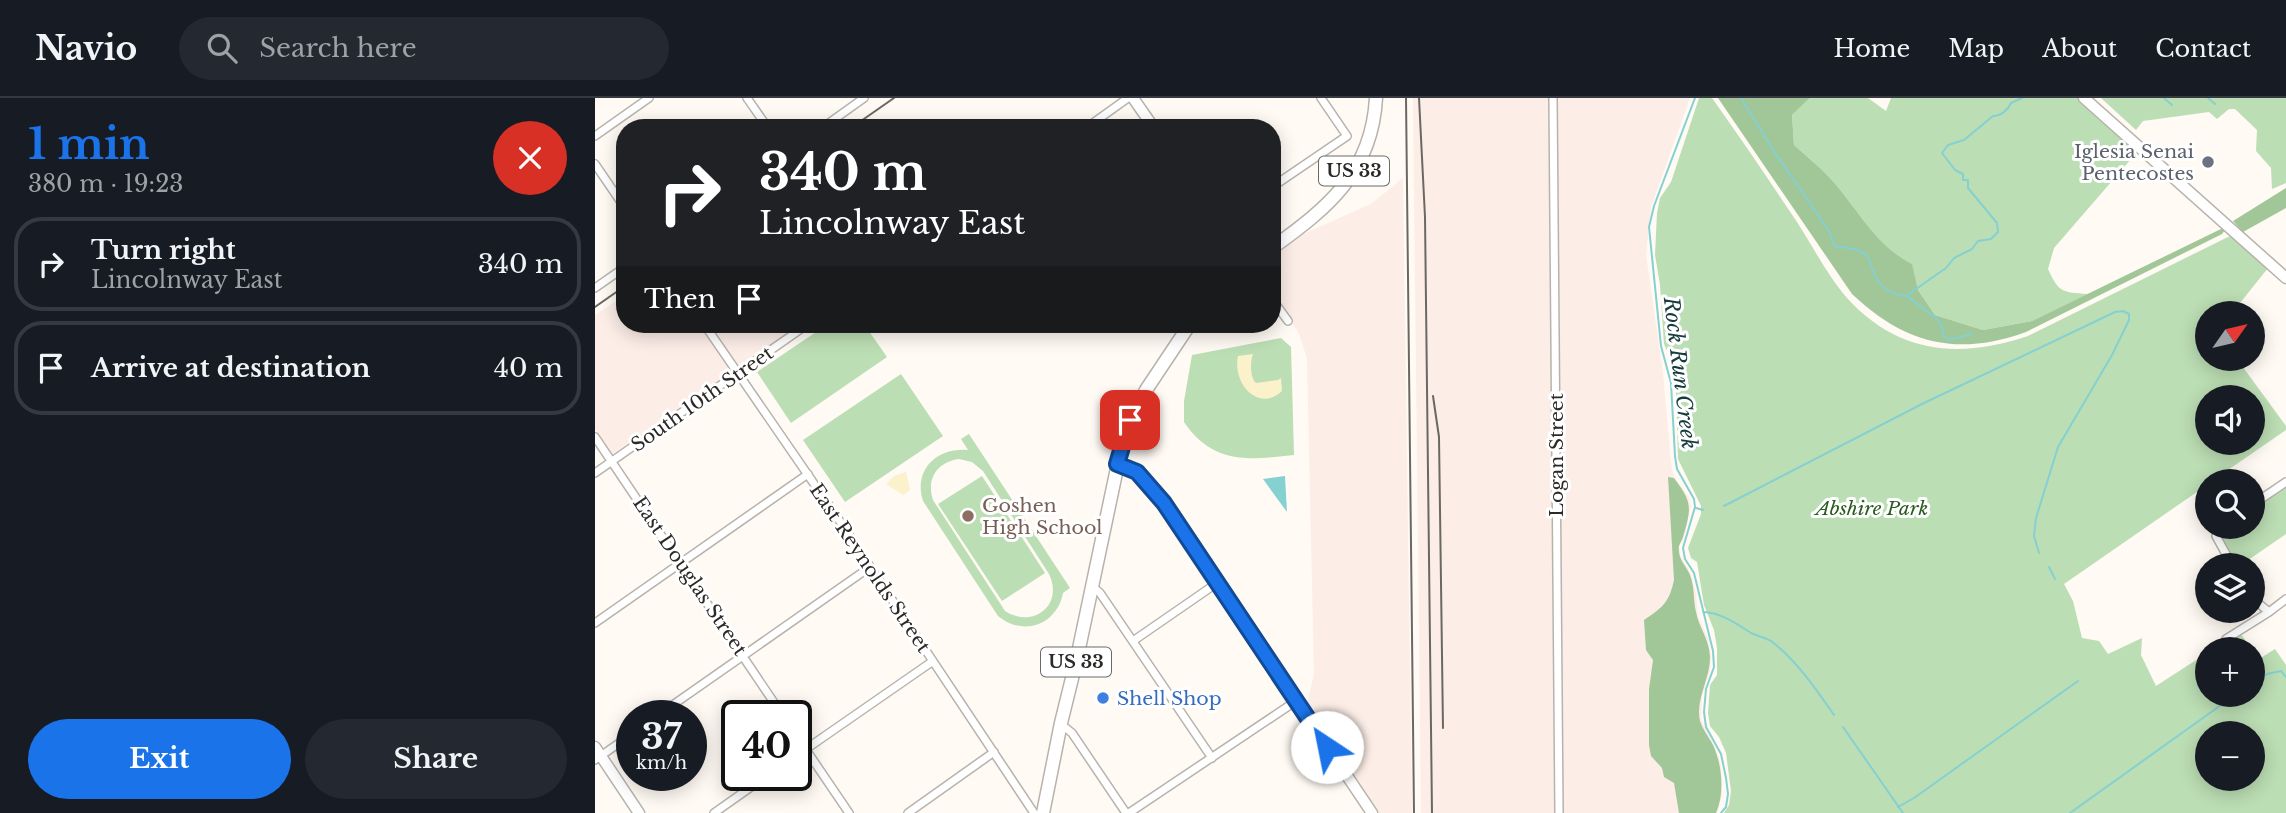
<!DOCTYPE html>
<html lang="en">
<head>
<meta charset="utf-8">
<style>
  :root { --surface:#171b24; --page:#242831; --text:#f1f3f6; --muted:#9ea1a6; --line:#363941; --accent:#1a73e8 }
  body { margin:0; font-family:"Libre Baskerville",serif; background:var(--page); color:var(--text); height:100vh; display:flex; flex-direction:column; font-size:26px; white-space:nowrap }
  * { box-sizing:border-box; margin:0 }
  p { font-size:23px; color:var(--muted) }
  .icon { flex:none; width:38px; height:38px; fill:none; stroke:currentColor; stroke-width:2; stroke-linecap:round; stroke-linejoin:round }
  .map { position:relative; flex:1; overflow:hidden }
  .details { display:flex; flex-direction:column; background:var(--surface); width:595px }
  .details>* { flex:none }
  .top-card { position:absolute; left:21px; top:21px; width:665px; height:214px; border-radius:28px; box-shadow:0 4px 18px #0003; background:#202124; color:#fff; overflow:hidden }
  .needle { width:46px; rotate:56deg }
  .buttons { position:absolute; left:1600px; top:203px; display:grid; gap:14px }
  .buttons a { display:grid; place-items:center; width:70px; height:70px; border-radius:50%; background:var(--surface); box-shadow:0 4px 18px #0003; font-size:35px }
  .speed { position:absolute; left:21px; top:602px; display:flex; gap:14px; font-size:35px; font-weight:700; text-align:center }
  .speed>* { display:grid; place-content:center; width:91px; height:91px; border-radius:50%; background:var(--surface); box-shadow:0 4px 18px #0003; line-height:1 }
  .speed small { font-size:18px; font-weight:400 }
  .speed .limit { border:4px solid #111; border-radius:10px; background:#fff; color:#111 }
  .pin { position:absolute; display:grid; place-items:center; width:60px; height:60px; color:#fff; margin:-30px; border-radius:14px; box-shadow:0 4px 10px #0006 }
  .me { position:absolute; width:77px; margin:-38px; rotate:326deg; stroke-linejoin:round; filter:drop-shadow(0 0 5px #0008) }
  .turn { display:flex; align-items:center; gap:24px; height:147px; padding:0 28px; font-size:32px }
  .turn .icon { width:91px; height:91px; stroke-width:2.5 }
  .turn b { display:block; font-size:49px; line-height:60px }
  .then { display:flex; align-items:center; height:66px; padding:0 28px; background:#0003; gap:14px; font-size:26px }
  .round { display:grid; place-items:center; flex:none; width:74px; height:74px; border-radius:37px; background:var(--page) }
  .head { display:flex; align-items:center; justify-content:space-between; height:119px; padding:0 28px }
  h1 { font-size:42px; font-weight:700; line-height:52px; color:var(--accent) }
  .cta { display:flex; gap:14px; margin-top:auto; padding:14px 28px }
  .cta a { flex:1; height:80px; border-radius:42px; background:var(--accent); color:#fff; font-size:28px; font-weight:700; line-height:80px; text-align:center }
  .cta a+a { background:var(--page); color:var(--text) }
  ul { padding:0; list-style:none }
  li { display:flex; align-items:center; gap:21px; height:94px; margin:0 14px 10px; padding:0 14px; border:4px solid var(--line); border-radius:28px }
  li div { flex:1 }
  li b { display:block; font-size:26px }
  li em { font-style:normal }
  header { display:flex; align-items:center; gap:42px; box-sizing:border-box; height:98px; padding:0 35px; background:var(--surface); border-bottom:2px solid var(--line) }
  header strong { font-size:33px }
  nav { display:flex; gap:38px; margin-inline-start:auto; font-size:24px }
  .search { width:490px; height:63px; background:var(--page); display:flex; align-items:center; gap:18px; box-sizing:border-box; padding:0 24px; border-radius:38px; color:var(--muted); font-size:26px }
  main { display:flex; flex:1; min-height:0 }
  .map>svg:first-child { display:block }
  .industrial { fill:#fcede7 }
  .green { fill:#bcdeb4; fill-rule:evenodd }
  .forest { fill:#a1c799 }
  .sand { fill:#fbf1cb }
  .water { fill:#85d0d0 }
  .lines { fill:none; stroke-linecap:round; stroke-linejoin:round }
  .stream { stroke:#85d0d0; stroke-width:2 }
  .street-casing { stroke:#b7b3ac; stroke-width:10 }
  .secondary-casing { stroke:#b7b3ac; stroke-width:13 }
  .highway-casing { stroke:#b7b3ac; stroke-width:15 }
  .street { stroke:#fff; stroke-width:7 }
  .secondary { stroke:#fff; stroke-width:10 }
  .highway { stroke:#fff; stroke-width:12 }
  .rail { stroke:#6b6864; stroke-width:2 }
  .route-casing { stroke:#114b97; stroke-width:18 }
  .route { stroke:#1a73e8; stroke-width:12 }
  .worship-dot { fill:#6b7280; stroke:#fff; stroke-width:2.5 }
  .education-dot { fill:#8d6e63; stroke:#fff; stroke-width:2.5 }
  .shop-dot { fill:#3f7fe0; stroke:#fff; stroke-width:2.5 }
  .labels { text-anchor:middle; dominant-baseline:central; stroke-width:6; stroke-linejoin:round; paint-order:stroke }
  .shield { fill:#fff; stroke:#6b6a68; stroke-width:2 }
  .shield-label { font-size:18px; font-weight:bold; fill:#2c2a27 }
  .worship-label { font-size:19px; fill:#5b616d; stroke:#fff; text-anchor:end }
  .street-label { font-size:19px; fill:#2c2a27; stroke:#fff }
  .education-label { font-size:19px; fill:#785e54; stroke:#fff; text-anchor:start }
  .park-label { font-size:19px; font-style:italic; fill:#295a1e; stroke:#fff }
  .shop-label { font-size:19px; fill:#366cbe; stroke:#fff; text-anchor:start }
  .water-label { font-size:21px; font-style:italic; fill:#173c3c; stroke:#fff }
</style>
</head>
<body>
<header>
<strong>Navio</strong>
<div class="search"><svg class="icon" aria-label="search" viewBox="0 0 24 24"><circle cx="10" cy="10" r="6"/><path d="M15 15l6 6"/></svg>Search here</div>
<nav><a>Home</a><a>Map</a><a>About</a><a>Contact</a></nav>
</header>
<main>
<section class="details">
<div class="head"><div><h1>1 min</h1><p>380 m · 19:23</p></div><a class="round" style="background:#d93025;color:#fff"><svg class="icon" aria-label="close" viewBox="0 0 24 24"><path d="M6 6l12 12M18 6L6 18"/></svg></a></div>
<ul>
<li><svg class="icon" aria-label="right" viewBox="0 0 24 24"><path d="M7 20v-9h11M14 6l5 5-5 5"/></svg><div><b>Turn right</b><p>Lincolnway East</p></div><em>340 m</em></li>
<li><svg class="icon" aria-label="arrive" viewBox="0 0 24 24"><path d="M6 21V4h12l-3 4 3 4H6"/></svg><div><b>Arrive at destination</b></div><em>40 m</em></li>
</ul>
<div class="cta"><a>Exit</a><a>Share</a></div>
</section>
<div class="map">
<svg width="1691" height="715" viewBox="0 0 1691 715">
  <rect width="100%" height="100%" fill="#fffaf3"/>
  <path class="industrial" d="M818 0H1095L1056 109 1051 157 1068 275 1076 366 1079 379 1093 398 1096 408 1089 440 1084 448 1085 457 1096 476 1101 496 1103 518 1113 540 1116 558 1115 574 1107 598 1106 622 1119 647 1126 667 1127 698 1122 715H826Z
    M808 80 817 715H782L711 609 719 577 712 260 704 236 677 190V160L706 137 776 106Z
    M30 197V226H205L17 356 0 331V217Z"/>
  <path class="green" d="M1104 0H1117C1146 41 1174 82 1202 124 1218 149 1233 178 1252 200 1303 256 1364 261 1433 238L1635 138 1673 170 1637 215H1612V261H1642L1691 328V332L1617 383H1612V387L1469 486 1478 503 1487 540 1504 543 1513 556 1547 540 1546 557 1561 588 1612 555V597H1657V552L1664 561 1680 551 1691 567V715H1129L1134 707 1136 693 1131 655 1124 639 1115 628 1113 615 1115 587 1122 577V550L1119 532 1109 507 1102 464 1096 460 1093 450 1106 416V408L1083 361 1081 287 1075 259 1069 246 1065 187 1060 157 1062 115 1065 100 1076 84ZM1612 299H1657V345H1612ZM1612 635H1657V681H1612Z
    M1215 0H1273L1291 13 1296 0H1484L1543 53 1459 150 1453 171C1464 195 1467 194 1493 196L1437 223 1388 232 1340 217 1323 192 1316 166C1279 147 1263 110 1235 80 1224 68 1211 58 1199 47L1197 17Z
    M1506 0H1691V85L1677 91 1676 70 1661 53 1662 32 1640 11H1634L1622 21 1614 14 1548 23 1541 32Z
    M233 226H269L292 259 196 325 162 274Z
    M686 240 696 249 699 357C655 362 618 367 589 324V303L597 257Z
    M306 276 348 338 250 404 208 342Z
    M374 336 475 490 468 495C462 527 428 539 403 518L328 403C318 372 342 349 373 352L366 341ZM364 361 377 364 388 373 454 476C469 507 438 531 410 513L338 402C331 381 342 364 364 361Z
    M387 378 450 475 407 503 343 406Z
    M1691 388V436L1646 467H1640L1625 442V434L1631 429H1657V412Z
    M1645 535 1657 551H1618Z"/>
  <path class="forest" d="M1123 0H1215L1197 17 1199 47C1211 58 1224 68 1235 80 1263 110 1279 147 1317 166L1323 192 1340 217 1388 232 1437 223 1628 130 1630 132 1627 136 1431 234C1362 259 1310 246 1257 196Z
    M1691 90V110L1648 134 1638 123Z
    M1073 379 1079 380C1097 404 1097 409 1088 439 1086 445 1083 447 1084 453 1084 462 1092 469 1095 477 1100 490 1098 502 1101 514 1104 530 1115 542 1115 560 1115 581 1100 602 1105 623 1108 632 1114 639 1118 647 1127 666 1130 695 1121 715H1084L1079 685 1069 679 1067 670 1056 658 1054 647V591L1058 562 1051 552 1049 522C1068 509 1074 505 1079 482Z"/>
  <path class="sand" d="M658 256C655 264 655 279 661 285L683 282 686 280 687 293C664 315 637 286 643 258Z
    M311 374 315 392 308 397 291 386 299 378Z"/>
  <path class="water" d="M690 378 692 414 668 381Z"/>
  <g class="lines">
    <path class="stream" d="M1100 0 1059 108 1054 129 1066 248 1076 285 1080 358 1082 371 1099 401 1100 409 1088 450 1090 461 1099 475 1118 553 1119 569 1111 591 1109 614 1111 629 1126 656 1131 680 1133 696 1131 709 1126 715
      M1146 0 1180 55 1234 133 1240 148C1251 151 1264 149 1272 158 1275 162 1276 168 1278 173 1284 189 1294 196 1311 198L1351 170 1359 160 1377 151 1383 143 1396 141 1403 134 1402 125 1373 90V82H1368V76L1360 72 1347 55 1353 47 1369 42 1398 18C1406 18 1413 12 1416 5L1427 0
      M1569 0 1577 7
      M1613 0 1620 6
      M1312 198 1343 222 1346 226 1349 239 1354 242 1377 236
      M1129 408 1327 306 1520 214 1528 213 1534 216V222L1517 257 1463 349 1441 420 1439 438 1444 455
      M1101 410 1108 412
      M1454 469 1460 481
      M1108 514C1125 514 1142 526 1156 535 1162 538 1169 539 1176 543 1201 562 1221 591 1239 617
      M1657 585 1672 576 1686 573 1691 579
      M1248 629 1308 715
      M1303 709 1319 700 1483 583
      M1475 715 1640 597"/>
    <g class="street-casing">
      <path id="street" d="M152 0 173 30
        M958 0 964 715
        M227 30 269 0
        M491 30 533 0
        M0 38 54 0
        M0 66 30 110
        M677 89 752 38 726 0
        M0 190 30 169
        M677 201 693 223
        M109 226 244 422 439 715
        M0 339 188 618
        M0 375 213 226
        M1657 407 1691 384
        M1627 429 1621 438 1637 467
        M497 488 505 495 617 660
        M1657 500 1674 514 1691 501
        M0 525 213 376
        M1631 541 1674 514
        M538 543 622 485
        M62 618 275 469
        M466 626 477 635 531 715
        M201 637 254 715
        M201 658 338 563
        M0 662 37 636
        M119 715 173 677
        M313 715 399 654
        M534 715 701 603"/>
    </g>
    <g class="secondary-casing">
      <path id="secondary" d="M538 0 559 30
        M1489 0 1691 180
        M522 366 542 375 569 405 777 715
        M0 649 44 715"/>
    </g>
    <g class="highway-casing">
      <path id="highway" d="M677 150C733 110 777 74 781 0
        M448 715 466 625 482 560 529 337 551 292 595 226"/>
    </g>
    <use href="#street" class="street"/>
    <use href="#secondary" class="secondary"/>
    <use href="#highway" class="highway"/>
    <path class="rail" d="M811 0 819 715
      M824 0 830 119 837 715
      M256 30 299 0
      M0 209 30 188
      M838 298 844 339 848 630"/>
  </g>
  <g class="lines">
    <g class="route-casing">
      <path id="route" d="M535 322 522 366 542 374 569 405 732 649"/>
    </g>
    <use href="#route" class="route"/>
  </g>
  <circle class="worship-dot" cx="1613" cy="64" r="7"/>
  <circle class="education-dot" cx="373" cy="418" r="7"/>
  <circle class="shop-dot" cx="508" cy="600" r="7"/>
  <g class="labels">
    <g class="shield">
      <rect x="724" y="58.5" width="70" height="29" rx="5"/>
      <rect x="446" y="549.5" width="70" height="29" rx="5"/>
    </g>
    <g class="shield-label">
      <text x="759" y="73">US 33</text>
      <text x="481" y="564">US 33</text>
    </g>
    <g class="worship-label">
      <text x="1599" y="53">Iglesia Senai<tspan x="1599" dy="22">Pentecostes</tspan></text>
    </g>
    <g class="street-label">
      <text transform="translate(107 301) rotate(-35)">South 10th Street</text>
      <text transform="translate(961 357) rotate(-90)">Logan Street</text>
      <text transform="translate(275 470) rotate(56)">East Reynolds Street</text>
      <text transform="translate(95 478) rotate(56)">East Douglas Street</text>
    </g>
    <g class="education-label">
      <text x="387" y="407">Goshen<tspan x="387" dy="22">High School</tspan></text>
    </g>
    <g class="park-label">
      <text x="1277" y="410">Abshire Park</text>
    </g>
    <g class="shop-label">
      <text x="522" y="600">Shell Shop</text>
    </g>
    <g class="water-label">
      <text transform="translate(1085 275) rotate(83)">Rock Run Creek</text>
    </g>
  </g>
</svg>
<div class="buttons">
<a><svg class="needle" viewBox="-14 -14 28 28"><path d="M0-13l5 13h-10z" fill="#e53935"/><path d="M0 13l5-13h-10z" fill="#9ea1a6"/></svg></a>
<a><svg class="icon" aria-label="sound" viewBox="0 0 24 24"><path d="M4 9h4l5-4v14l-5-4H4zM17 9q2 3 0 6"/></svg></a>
<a><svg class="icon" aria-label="search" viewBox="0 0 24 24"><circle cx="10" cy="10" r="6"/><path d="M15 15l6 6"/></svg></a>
<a><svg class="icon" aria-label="layers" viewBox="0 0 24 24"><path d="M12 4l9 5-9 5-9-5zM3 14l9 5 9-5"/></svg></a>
<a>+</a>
<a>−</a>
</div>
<div class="speed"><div>37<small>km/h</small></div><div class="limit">40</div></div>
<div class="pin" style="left:535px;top:322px;background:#d93025"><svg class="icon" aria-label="arrive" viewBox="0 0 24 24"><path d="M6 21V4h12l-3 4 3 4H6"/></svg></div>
<svg class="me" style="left:732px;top:649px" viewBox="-20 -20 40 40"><circle r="19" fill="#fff"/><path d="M0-13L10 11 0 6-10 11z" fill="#1a73e8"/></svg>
<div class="top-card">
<div class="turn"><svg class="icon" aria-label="right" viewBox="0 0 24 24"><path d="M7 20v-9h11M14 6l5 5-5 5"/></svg><div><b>340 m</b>Lincolnway East</div></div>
<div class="then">Then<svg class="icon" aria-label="arrive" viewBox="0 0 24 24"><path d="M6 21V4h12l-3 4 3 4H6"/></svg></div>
</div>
</div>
</main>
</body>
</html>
